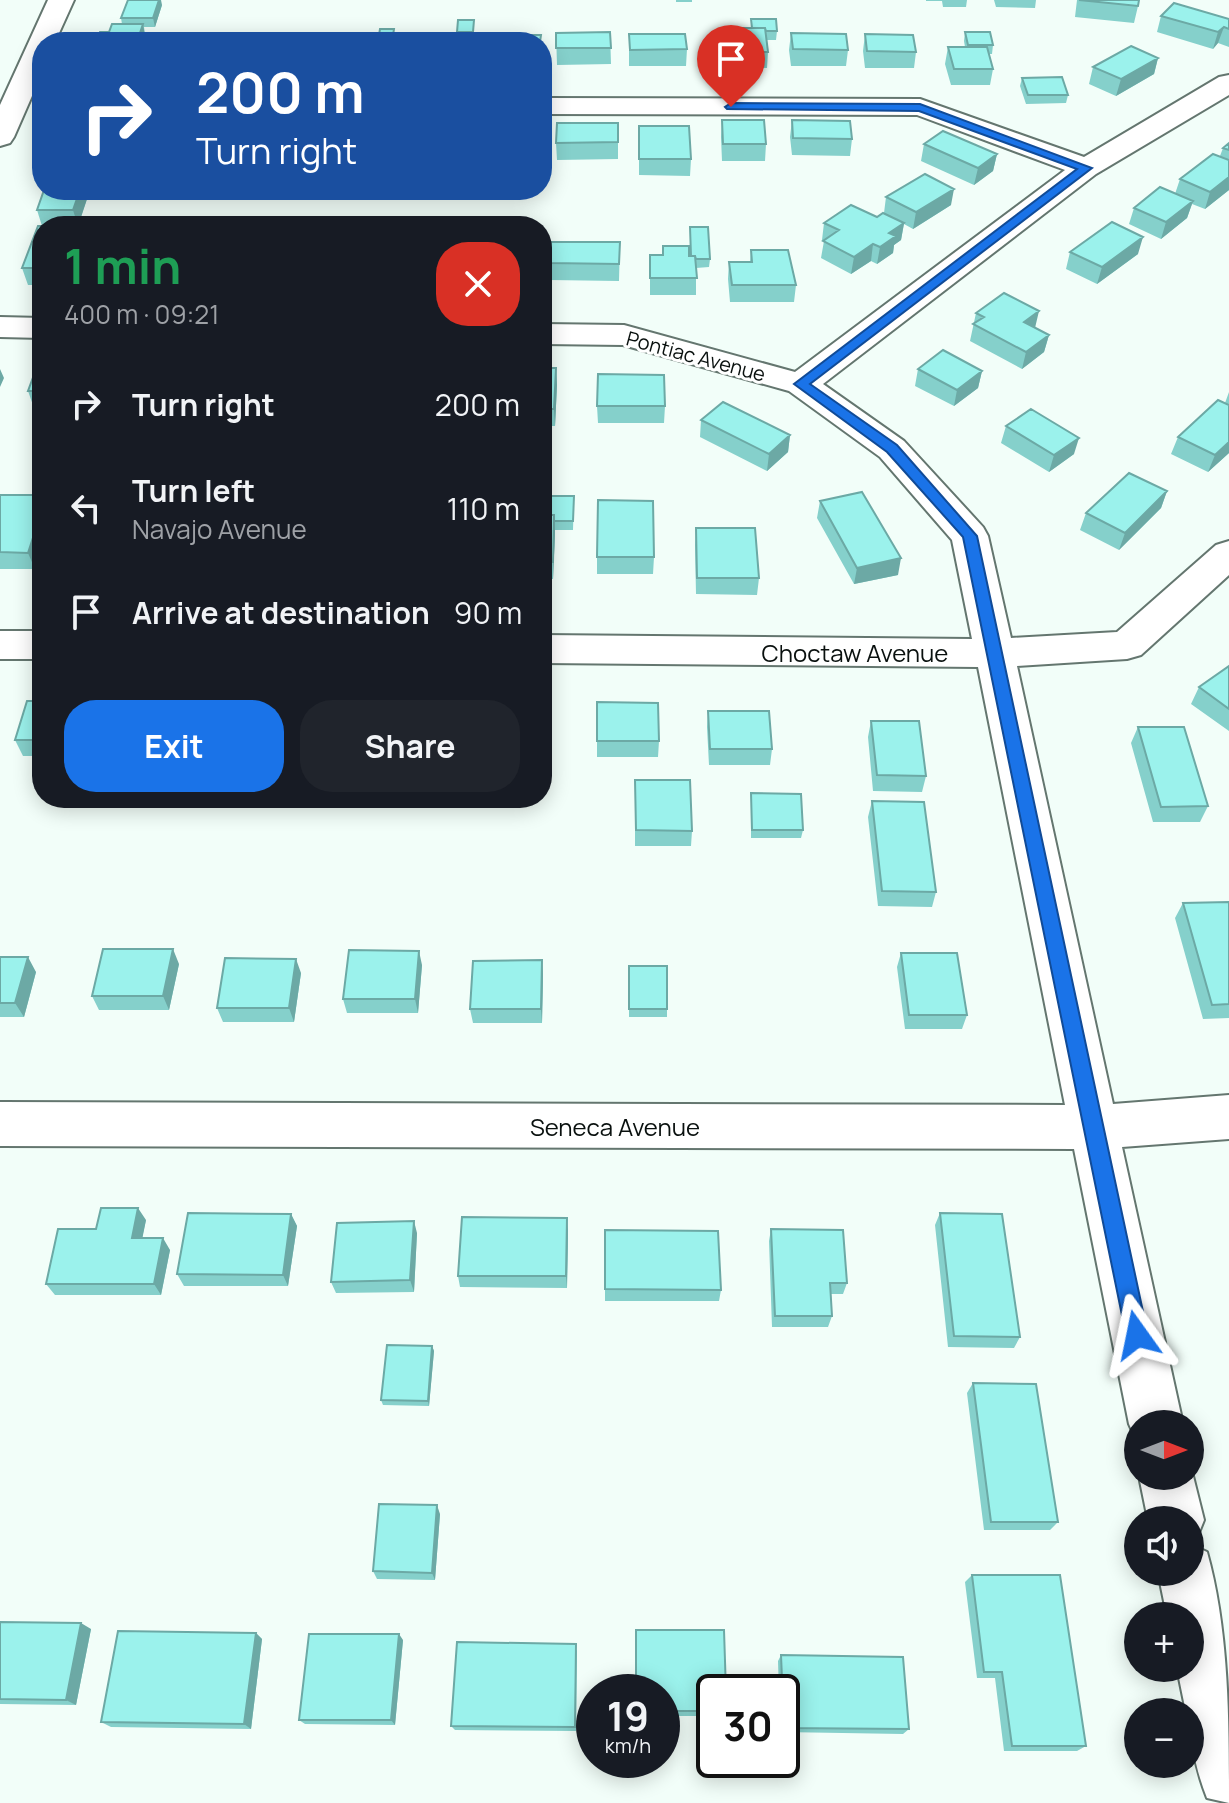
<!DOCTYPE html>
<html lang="en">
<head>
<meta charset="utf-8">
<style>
  :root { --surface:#171b24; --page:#20242c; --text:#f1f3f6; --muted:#9ea1a6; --accent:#1a73e8 }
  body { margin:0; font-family:Manrope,sans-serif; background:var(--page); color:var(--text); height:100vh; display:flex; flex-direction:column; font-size:30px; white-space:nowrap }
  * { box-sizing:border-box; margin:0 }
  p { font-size:26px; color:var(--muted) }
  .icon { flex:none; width:44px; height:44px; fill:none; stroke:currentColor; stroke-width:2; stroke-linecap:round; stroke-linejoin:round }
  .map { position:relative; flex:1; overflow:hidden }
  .drawer { position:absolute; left:32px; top:216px; width:520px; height:592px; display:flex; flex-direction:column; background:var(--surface); border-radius:32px; box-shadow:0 4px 20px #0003 }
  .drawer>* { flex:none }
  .banner { position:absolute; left:32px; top:32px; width:520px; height:168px; border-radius:32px; box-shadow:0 4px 20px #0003; background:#1a4fa0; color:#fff; overflow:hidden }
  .needle { width:52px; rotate:90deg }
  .tools { position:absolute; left:1124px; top:1410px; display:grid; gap:16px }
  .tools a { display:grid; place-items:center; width:80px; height:80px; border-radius:50%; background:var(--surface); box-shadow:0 4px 20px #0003; font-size:40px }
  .speed { position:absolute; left:576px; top:1674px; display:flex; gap:16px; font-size:40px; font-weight:700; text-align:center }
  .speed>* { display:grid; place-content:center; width:104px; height:104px; border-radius:50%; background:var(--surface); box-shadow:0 4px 20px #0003; line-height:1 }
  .speed small { font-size:20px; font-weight:400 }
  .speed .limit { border:4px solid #111; border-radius:12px; background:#fff; color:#111 }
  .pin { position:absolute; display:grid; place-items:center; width:68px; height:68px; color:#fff; margin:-82px -34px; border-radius:50% 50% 50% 0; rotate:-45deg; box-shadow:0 0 8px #0007 }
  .pin .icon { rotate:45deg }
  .me { position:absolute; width:88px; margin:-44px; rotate:348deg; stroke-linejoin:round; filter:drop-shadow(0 0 6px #0008) }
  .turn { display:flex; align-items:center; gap:28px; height:168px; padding:0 32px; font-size:36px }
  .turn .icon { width:104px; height:104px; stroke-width:2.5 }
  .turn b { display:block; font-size:56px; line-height:68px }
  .round { display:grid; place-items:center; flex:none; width:84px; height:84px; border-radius:32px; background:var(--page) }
  .summary { display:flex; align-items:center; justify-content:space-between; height:136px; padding:0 32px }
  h1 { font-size:48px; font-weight:700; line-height:60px; color:#1e9e55 }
  .cta { display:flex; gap:16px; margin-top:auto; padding:16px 32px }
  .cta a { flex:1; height:92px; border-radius:32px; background:var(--accent); color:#fff; font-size:32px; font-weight:700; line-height:92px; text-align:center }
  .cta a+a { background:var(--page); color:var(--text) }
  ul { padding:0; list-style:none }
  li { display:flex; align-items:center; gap:24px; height:104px; padding:0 32px }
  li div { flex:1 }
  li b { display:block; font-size:30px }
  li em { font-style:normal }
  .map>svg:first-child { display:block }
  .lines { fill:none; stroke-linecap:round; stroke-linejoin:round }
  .minor-casing { stroke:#64766f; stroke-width:4 }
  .minor { fill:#fff; fill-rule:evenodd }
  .wall { fill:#85d0cb }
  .shaded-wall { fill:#6ca9a5 }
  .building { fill:#9bf2ec; stroke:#6ca9a5; stroke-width:2 }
  .route { fill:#1a73e8; stroke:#114b97; stroke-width:2 }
  .labels { text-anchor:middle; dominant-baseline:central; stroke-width:6; stroke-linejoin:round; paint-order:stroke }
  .far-street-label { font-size:20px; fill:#09100e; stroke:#fff }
  .street-label { font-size:24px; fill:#09100e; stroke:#fff }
</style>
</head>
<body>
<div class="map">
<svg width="1229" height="1803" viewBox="0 0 1229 1803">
  <rect width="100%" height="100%" fill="#f2fef9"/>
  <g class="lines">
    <g class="minor-casing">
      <path id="minor" d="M48 0H74L55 42H42V73L14 137 10 143 0 146V105Z
        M1229 75V95L1096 174 823 384 904 441 983 527 988 536 1011 638 1117 632 1216 545 1229 541V575L1141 655 1127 659 1017 666 1113 1104 1229 1095V1139L1122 1147 1183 1424H1138V1444L1129 1424 1074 1149 0 1146V1102L1065 1105 978 667 542 663V635L972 639 952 540 880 457 789 391 623 345 542 344V324L624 325 795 372 1065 170 917 115 542 114V98L920 99 1084 157 1219 77Z
        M0 317 42 318V338L0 337Z
        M0 631H42V659H0Z
        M1190 1464 1204 1520 1196 1540 1190 1542V1520H1148L1139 1476H1190Z
        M1190 1544 1207 1552C1229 1630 1229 1720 1229 1803L1207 1798C1196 1770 1190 1742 1190 1712H1186L1177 1668H1190V1616H1167L1158 1572H1190Z"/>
    </g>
    <use href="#minor" class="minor"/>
  </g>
  <path class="wall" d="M676 0H692V2H676Z
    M926 0H967L966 7H943L942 1H926Z
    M994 0H1036L1035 8 996 7Z
    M1077 0H1139L1138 6 1134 23 1075 17Z
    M162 5 155 27H144L146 42H97V40L122 24 121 18Z
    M1161 16 1229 19V47L1218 43 1213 49 1157 32Z
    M751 19 777 31 776 40H767L768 52 767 68H733L731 45 732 28H751Z
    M474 20V41H458L457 32Z
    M610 32 611 64 557 65 556 33Z
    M965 32 993 45 992 54H989L993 69 990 85H951L945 64 948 47H965L964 41Z
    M791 33 848 50 846 66H791L789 50Z
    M629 34 687 49 686 66H629Z
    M865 34 916 52 914 68H865L863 51Z
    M1158 58 1154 74 1116 96 1089 84 1093 67Z
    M1022 78 1068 95 1066 103 1026 104 1020 86Z
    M722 120 766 144 765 161H722L721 137Z
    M792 120 852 139 850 156 792 155 790 137Z
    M618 123V159L557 160 556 143Z
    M639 126 691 159 690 176 639 175Z
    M1229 143V190L1205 209 1192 204 1187 218 1161 239 1129 224 1134 208 1175 194 1180 179 1220 156 1223 148Z
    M924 144 997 154 993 171 974 185 921 161Z
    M90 190 78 226H42L37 210Z
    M886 197 951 205 913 229 904 224 901 240 894 245 893 253 877 264 871 261 851 274 821 258 824 241 822 240 824 223 877 217 884 213Z
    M42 226V285H28L22 268Z
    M690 227 710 259 709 267 696 268V295H650V255L691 256Z
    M620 242 619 281 550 280 549 263Z
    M751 250 796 285 794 302H730L728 279 729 262H750Z
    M1070 252 1138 254 1097 284 1066 269Z
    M976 313 1034 328 1049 335 1044 352 1022 369 970 341Z
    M42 364V408H34L28 391Z
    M542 368H556L557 385 555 426H542Z
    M918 369 982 371 978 388 954 406 915 386Z
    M1229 392V453L1208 472 1171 454 1178 437 1225 403Z
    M597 406H665L664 423H598Z
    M701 420 790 435 788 452 767 471 700 437Z
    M1006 426 1074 454 1049 472 1001 443Z
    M1167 491 1161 508 1119 550 1080 530 1086 513Z
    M0 495H42L35 569H0Z
    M574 496 573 530H555L553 579H542V515H549Z
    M820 501 898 575 854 584 817 518Z
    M696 528 759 578 757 595 696 594 695 545Z
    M597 557H654L653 574H597Z
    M1229 666V731L1191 704 1199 687Z
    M42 701V756H23L15 740Z
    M597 702 659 741 658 757H597Z
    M708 711 772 749 770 765H709L707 727Z
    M871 721 926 776 922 792 873 791 868 737Z
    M1138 727 1208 806 1200 822H1153L1131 743Z
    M542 732H547L546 764H542Z
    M635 780 692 831 691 846H635Z
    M751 793 803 830 801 838H751Z
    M872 801 936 892 932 907 878 906 868 817Z
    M1229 902V1018L1203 1019 1175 918 1183 903Z
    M901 953 967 1015 962 1029H905L897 967Z
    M0 957 36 972 24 1017H0Z
    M542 960 543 974 542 1023H473L470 1009Z
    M179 964 169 1010H99L92 996Z
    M422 965 418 1013H347L343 999Z
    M629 966H667V1017H629Z
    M301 973 294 1022H223L217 1008Z
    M940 1213 1020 1337 1014 1348 948 1347 935 1225Z
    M291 1214 297 1226 288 1286H184L177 1274Z
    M146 1220 142 1238 170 1250 161 1295H55L46 1284 96 1229Z
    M771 1229 847 1283 843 1294H831L832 1316 828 1327H772L769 1241Z
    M568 1230 567 1288 460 1287 458 1276Z
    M605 1230 721 1290 719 1301H605Z
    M417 1233 414 1292 336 1293 331 1282Z
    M432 1346 434 1351 429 1406 383 1405 381 1400Z
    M973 1383 1058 1522 1050 1530H984L967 1393Z
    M440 1514 435 1580 377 1579 373 1571Z
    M972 1575 1086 1746 1077 1751H1004L995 1678H977L965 1582Z
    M0 1622 91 1629 76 1705 0 1704Z
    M256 1633 262 1639 251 1729 111 1727 101 1722Z
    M403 1640 395 1725 305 1724 299 1720Z
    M577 1650 576 1731 455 1730 451 1726Z
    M781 1655 909 1729 903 1734 782 1732V1692H779L778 1661Z
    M662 1692H714V1716H662Z"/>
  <path class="shaded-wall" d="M159 0H161L162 5 155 27 153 18Z
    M143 24 146 42H137Z
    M1224 27 1218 43 1213 49 1218 32Z
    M1158 58 1154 74 1116 96 1121 79Z
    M997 154 993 171 974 185 978 168Z
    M1229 177V190L1205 209 1210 192Z
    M954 189 951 205 913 229 916 212Z
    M80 190H90L78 226 73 210Z
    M1193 201 1187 218 1161 239 1166 222Z
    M904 223 901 240 894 245 893 253 877 264 880 247 889 233Z
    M1143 237 1138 254 1097 284 1102 267Z
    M873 244 871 261 851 274 854 257Z
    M1039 311 1035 328 1024 322Z
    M1049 335 1044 352 1022 369 1026 352Z
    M556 368 557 385 555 426 554 409Z
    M0 369 4 378 0 387Z
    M982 371 978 388 954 406 957 390Z
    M790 435 788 452 767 471 769 454Z
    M1079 438 1074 454 1049 472 1054 455Z
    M1229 442V453L1208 472 1215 455Z
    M1167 491 1161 508 1119 550 1125 533Z
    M42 510V547L35 569 28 553Z
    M554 515 555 532 553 579V562Z
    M901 558 898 575 854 584 857 568Z
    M173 949 179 964 169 1010 163 996Z
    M419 951 422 965 418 1013 415 999Z
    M28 957 36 972 24 1017 15 1003Z
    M296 959 301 973 294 1022 289 1008Z
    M542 960 543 974 542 1023 541 1009Z
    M138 1208 146 1220 140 1250 132 1238Z
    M291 1214 297 1226 288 1286 283 1275Z
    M567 1218 568 1230 567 1288 566 1276Z
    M414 1221 417 1233 414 1292 410 1280Z
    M163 1238 170 1250 161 1295 154 1284Z
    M432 1346 434 1351 429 1406 428 1401Z
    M437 1505 440 1514 435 1580 432 1573Z
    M81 1623 91 1629 76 1705 66 1700Z
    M256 1633 262 1639 251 1729 244 1724Z
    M399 1634 403 1640 395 1725 391 1720Z"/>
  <path class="building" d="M128 0H159L153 18H121Z
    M1079 0H1139L1138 6Z
    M1174 3 1229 19V29L1224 27 1218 32 1161 16Z
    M751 19H776L777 31H766L765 28H752Z
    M458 20H474L473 32H457Z
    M112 24H143L137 42H104L105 40H97L100 32H109Z
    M732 28H765L768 52H734Z
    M380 29H394L392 42H337L338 35H379Z
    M610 32 611 48H556V33Z
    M965 32H990L993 45H968Z
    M791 33 846 34 848 50 793 49Z
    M629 34H685L687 49 630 50Z
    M865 34 913 35 916 52 867 51Z
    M260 35H320L318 42H258Z
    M482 35H541L540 42H481Z
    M193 36H235L233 42H191Z
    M420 41H459L420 42Z
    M1131 46 1158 58 1121 79 1093 67Z
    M948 47H987L993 69H954Z
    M1062 77 1068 95H1028L1022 78Z
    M722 120H764L766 144H723Z
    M792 120 850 121 852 139 793 138Z
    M557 123H618V142L556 143Z
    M639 126H689L691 159H639Z
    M943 131 997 154 978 168 924 144Z
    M1229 143V150L1223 148Z
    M1213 154 1229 160V177L1210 192 1180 179Z
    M925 174 954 189 916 212 886 197Z
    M1160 187 1193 201 1166 222 1134 208Z
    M44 190H80L73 210H37Z
    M851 205 877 217 883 213 904 223 889 233 896 236 880 247 873 244 854 257 823 241 839 230 824 223Z
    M1112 222 1143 237 1102 267 1070 252Z
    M38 226H42V268H22Z
    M690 227H708L710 259H696L695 256H691Z
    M551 242H620L619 264 549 263Z
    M663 246H689V256H695L697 278H650V255H663Z
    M751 250H788L796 285H732L729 262H752Z
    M1004 293 1039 311 1024 322 1049 335 1026 352 973 324 984 317 976 313Z
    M943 350 982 371 957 390 918 369Z
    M38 364H42V391H28Z
    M542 368H556L554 409H542Z
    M598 374 664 375 665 406H597Z
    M1218 400 1229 405V442L1215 455 1178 437Z
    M723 402 790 435 769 454 701 420Z
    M1031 409 1079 438 1054 455 1006 426Z
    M1129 473 1167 491 1125 533 1086 513Z
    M862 492 901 558 857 568 820 501Z
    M0 495H42V510L28 553 0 552Z
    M550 496H574L573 521H554V515H549Z
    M598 500 653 501 654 557H597Z
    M542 515H554L553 562H542Z
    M696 528H755L759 578H697Z
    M1229 666V709L1199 687Z
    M27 701H42V740H15Z
    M597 702 658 703 659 741H597Z
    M708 711H769L772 749H710Z
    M871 721H919L926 776 877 775Z
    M1138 727H1184L1208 806 1161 807Z
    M542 732H547L546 756H542Z
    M635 780H690L692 831 636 830Z
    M751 793 801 794 803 830H752Z
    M872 801 924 802 936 892 882 891Z
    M1229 902V1004L1212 1005 1183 903Z
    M103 949H173L163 996H92Z
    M349 950 419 951 415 999H343Z
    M901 953H957L967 1015H909Z
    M0 957H28L15 1003H0Z
    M225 958 296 959 289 1008H217Z
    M542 960 541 1009H470L473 961Z
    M629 966H667V1009H629Z
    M101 1208H138L132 1238H163L154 1284H46L58 1229H96Z
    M188 1213 291 1214 283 1275 177 1274Z
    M940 1213 1002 1214 1020 1337 954 1336Z
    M462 1217 567 1218 566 1276H458Z
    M414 1221 410 1280 331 1282 337 1223Z
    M771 1229 843 1230 847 1283H830L832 1316H775Z
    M605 1230 718 1231 721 1290 605 1289Z
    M387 1345 432 1346 428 1401 381 1400Z
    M973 1383 1036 1384 1058 1522H991Z
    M379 1504 437 1505 432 1573 373 1571Z
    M972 1575H1060L1086 1746H1012L1002 1672H984Z
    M0 1622 81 1623 66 1700 0 1699Z
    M636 1630H724L726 1692H714V1711H662V1692H636Z
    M118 1631 256 1633 244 1724 101 1722Z
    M309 1634H399L391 1720H299Z
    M457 1642 576 1644 575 1727 451 1726Z
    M781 1655 903 1657 909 1729 784 1728Z"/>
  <path class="route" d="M731 103 920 104 1092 168 810 384 897 445 977 536 1148 1335 1145 1343 1137 1346 1129 1343 1126 1335 963 537 887 452 794 384 1077 169 919 111 727 109 725 107Z"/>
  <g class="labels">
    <g class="far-street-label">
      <text transform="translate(696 356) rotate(15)">Pontiac Avenue</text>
    </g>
    <g class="street-label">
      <text x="855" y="652">Choctaw Avenue</text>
      <text x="615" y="1126">Seneca Avenue</text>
    </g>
  </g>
</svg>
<div class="tools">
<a><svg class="needle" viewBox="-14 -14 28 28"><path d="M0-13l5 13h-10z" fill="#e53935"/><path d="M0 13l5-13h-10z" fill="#9ea1a6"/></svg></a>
<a><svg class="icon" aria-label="sound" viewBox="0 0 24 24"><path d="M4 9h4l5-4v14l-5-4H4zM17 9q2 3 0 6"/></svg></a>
<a>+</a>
<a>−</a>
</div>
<div class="speed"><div>19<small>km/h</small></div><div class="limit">30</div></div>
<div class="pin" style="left:731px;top:107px;background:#d93025"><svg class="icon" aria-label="arrive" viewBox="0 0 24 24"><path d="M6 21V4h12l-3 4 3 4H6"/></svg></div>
<svg class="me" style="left:1137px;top:1335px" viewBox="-20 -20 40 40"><path d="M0-17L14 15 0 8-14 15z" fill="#1a73e8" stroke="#fff" stroke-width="4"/></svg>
<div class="banner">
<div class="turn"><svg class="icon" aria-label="right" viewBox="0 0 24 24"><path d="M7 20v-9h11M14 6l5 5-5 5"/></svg><div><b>200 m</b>Turn right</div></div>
</div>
<section class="drawer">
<div class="summary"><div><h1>1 min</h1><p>400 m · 09:21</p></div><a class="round" style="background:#d93025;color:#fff"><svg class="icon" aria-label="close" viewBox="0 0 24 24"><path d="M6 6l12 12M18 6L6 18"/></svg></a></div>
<ul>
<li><svg class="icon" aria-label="right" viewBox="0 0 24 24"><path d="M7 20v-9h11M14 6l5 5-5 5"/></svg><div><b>Turn right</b></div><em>200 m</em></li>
<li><svg class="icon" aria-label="left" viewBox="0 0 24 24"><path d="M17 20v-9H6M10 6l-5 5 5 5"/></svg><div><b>Turn left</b><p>Navajo Avenue</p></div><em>110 m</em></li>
<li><svg class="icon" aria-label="arrive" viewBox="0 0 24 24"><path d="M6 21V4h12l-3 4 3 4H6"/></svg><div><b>Arrive at destination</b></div><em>90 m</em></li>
</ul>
<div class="cta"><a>Exit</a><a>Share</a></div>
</section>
</div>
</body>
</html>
